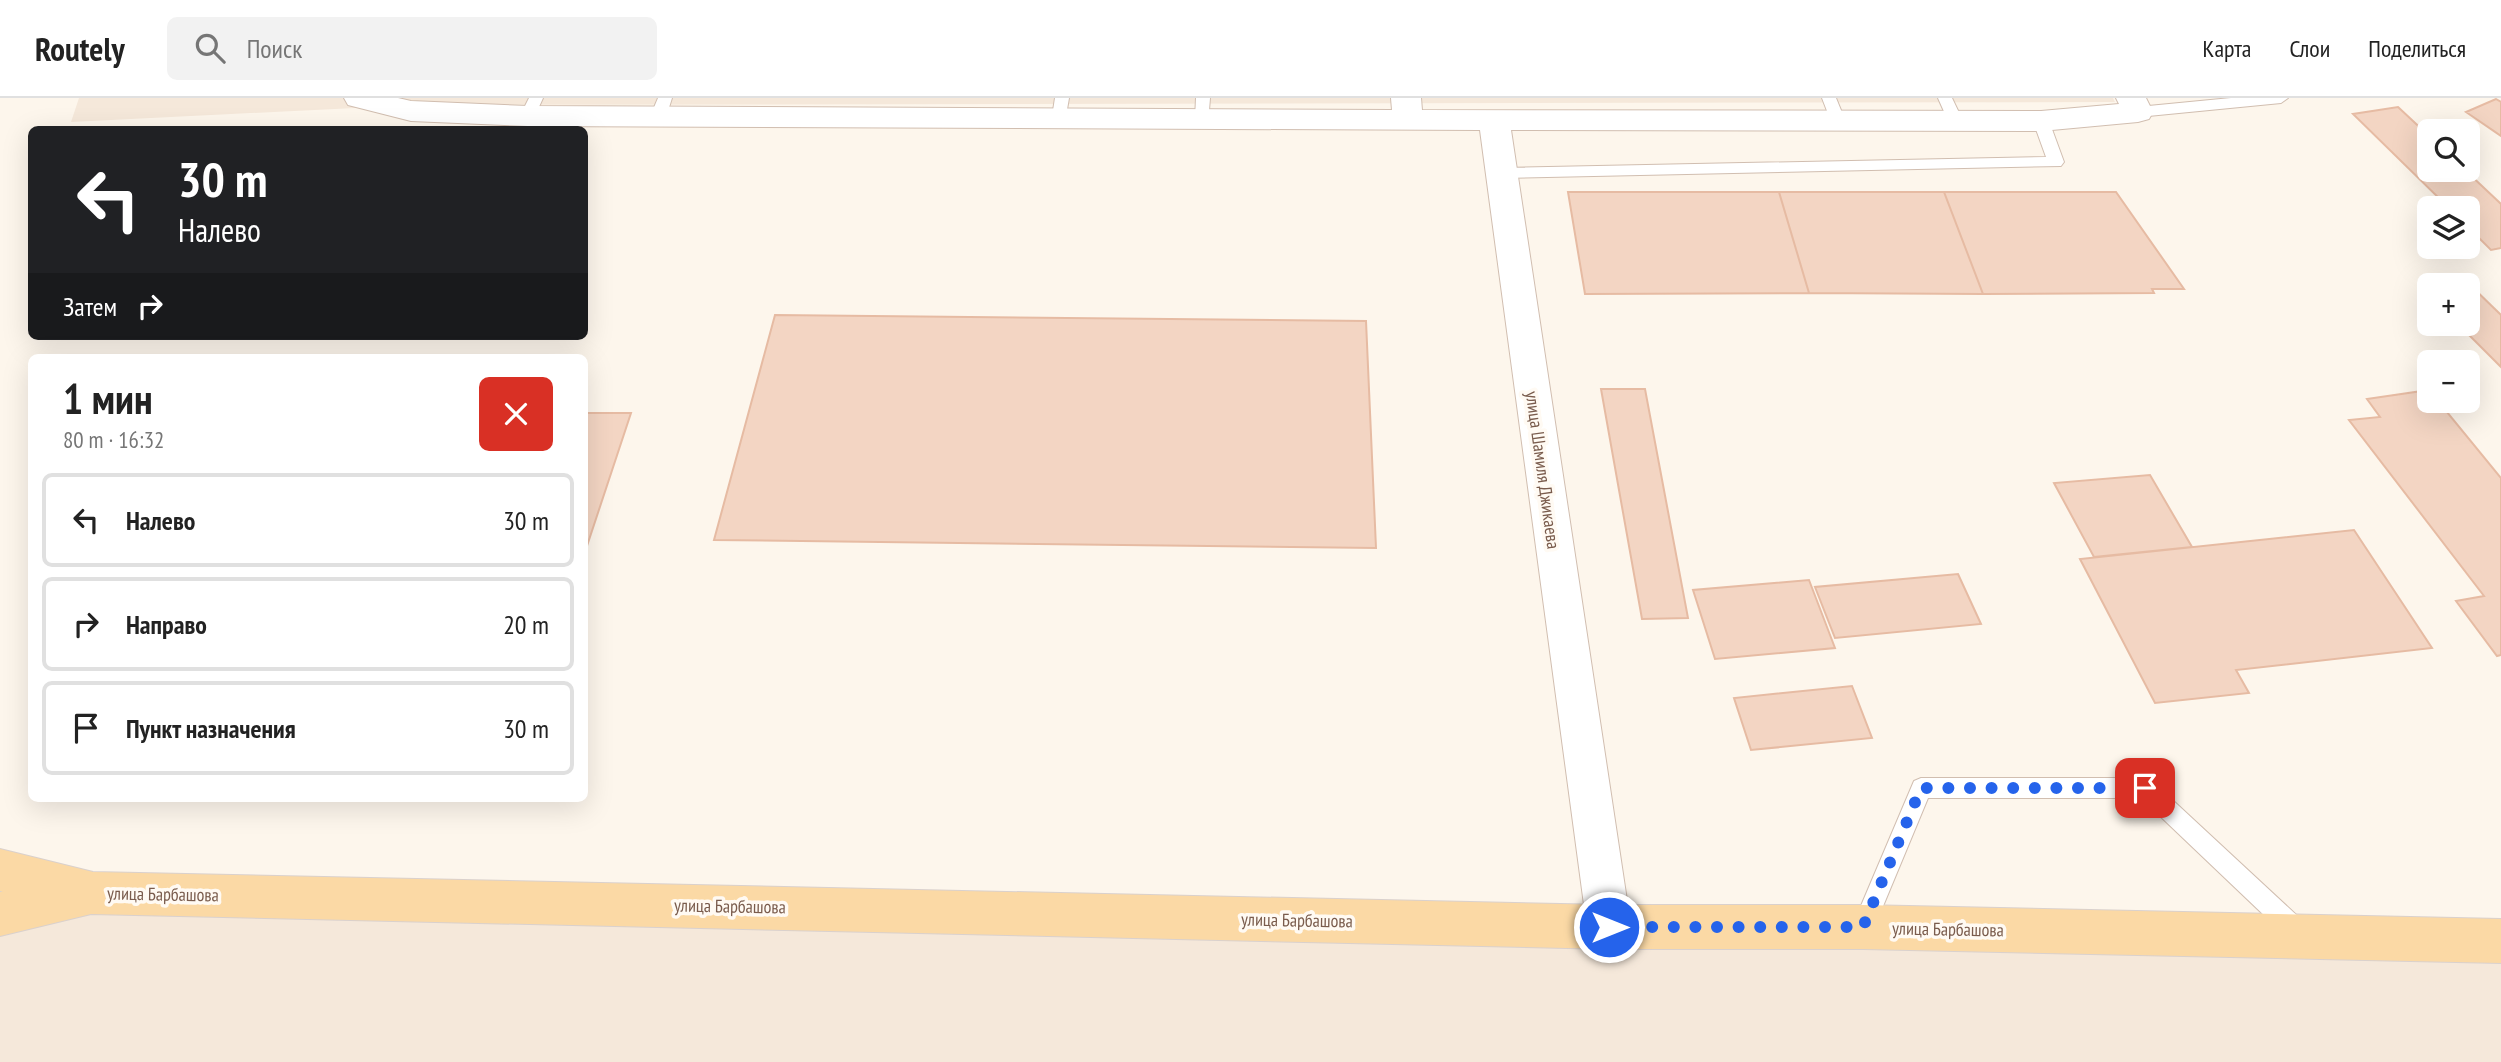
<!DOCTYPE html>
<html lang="ru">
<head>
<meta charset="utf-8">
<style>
  :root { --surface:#fff; --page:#f2f2f2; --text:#222; --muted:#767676; --line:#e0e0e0 }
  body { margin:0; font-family:"PT Sans Narrow",sans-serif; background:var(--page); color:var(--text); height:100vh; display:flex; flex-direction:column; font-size:26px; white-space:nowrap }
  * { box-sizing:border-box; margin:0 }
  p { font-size:23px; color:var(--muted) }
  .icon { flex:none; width:38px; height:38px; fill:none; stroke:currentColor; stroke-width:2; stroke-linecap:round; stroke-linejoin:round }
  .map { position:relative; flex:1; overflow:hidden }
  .panel { position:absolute; left:28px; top:256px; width:560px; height:448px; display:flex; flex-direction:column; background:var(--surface); border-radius:10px; box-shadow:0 7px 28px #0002 }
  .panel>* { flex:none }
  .top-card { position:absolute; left:28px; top:28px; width:560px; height:214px; border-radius:10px; box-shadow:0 7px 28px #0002; background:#202124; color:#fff; overflow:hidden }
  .fabs { position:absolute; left:2417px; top:21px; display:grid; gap:14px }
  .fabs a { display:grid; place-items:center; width:63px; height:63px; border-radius:10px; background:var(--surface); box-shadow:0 7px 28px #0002; font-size:35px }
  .pin { position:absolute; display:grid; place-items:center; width:60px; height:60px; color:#fff; margin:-30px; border-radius:14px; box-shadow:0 4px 10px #0006 }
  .me { position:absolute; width:77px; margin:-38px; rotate:90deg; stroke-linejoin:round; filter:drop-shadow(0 0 5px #0008) }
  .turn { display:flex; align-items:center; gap:24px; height:147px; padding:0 35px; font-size:32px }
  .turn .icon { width:91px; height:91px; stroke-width:2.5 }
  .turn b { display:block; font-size:49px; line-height:60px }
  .then { display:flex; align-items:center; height:66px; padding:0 35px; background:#0003; gap:14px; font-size:26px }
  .round { display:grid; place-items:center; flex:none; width:74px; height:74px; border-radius:10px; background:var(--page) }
  .overview { display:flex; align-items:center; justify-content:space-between; height:119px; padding:0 35px }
  h1 { font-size:42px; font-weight:700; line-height:52px }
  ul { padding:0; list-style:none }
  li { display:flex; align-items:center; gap:21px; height:94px; margin:0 14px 10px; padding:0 21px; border:4px solid var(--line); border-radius:10px }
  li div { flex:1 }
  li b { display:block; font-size:26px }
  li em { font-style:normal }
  header { display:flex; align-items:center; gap:42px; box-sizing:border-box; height:98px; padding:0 35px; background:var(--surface); border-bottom:2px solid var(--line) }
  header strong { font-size:33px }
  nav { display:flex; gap:38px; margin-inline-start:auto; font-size:24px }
  .search { width:490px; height:63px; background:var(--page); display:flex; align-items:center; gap:18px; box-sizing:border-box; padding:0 24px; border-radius:10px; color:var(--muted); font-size:26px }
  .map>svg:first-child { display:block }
  .residential { fill:#f5e8da }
  .building { fill:#f3d5c3; stroke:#e6bba3; stroke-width:2 }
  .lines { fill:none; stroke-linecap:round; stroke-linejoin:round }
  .service-casing { stroke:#d1beb0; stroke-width:2 }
  .minor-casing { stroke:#d1beb0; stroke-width:2 }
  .primary-casing { stroke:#dad1cd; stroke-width:2 }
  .service { fill:#fff; fill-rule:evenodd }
  .minor { fill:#fff; fill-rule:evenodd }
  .primary { fill:#fbd9a5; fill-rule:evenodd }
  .route { stroke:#2563eb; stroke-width:12; stroke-dasharray:0 21.6 }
  .labels { text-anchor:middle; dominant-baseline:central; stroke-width:7; stroke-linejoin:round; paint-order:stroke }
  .street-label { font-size:18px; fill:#7a5c4d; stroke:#fffaf3 }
</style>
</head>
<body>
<header>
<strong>Routely</strong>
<div class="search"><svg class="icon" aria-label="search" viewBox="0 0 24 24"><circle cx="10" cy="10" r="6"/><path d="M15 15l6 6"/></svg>Поиск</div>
<nav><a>Карта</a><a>Слои</a><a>Поделиться</a></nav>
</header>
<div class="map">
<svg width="2501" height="964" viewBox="0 0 2501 964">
  <rect width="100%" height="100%" fill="#fdf6ec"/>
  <path class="residential" d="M79 0H2113L2115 4 415 7 71 24Z
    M93 795 2501 843V964H0V816Z"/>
  <path class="building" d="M2496 1 2501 4V38L2466 14Z
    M2398 9 2429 38V72H2465L2501 106V150L2491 152 2468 129V110H2449L2353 16Z
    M1568 94H1779L1809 195 1585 196Z
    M1779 94H1944L1983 196 1809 195Z
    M1944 94H2116L2184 191H2152L2154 195 1983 196Z
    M2464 181 2501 217V269L2458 226H2468V187H2436Z
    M775 217 1366 223 1376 450 714 442Z
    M1601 291H1645L1688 520 1642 521Z
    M2429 292V303H2438L2501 380V557L2497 558 2456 503 2484 498 2349 322 2380 319 2367 301Z
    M584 315H631L584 457Z
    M2150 377 2192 449 2094 459 2054 385Z
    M2354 432 2432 550 2236 572 2249 595 2155 605 2080 461Z
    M1958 476 1981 526 1835 540 1815 489Z
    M1809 482 1835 550 1715 561 1693 492Z
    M1852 588 1872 640 1751 652 1734 600Z"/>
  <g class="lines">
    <g class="service-casing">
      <path id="service" d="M529 0H543L533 22 528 23 520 18Z
        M658 0H672L666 19 658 24 650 19Z
        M1055 0H1069L1065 23H1055L1052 19Z
        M1196 0H1210L1208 25 1203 26 1195 21Z
        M1822 0H1836L1845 22 1842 26H1832Z
        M1938 0H1952L1963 23 1960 27H1950Z
        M2231 0H2288L2281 5 2138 19 2130 14 2138 9Z
        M2041 18 2049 23 2064 64 2061 68 1501 80 1493 75 1501 70 2046 59 2033 23Z
        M1921 680H2145L2152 683 2305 825 2308 833 2305 841 2297 844 2289 841 2141 700H1928L1871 837 1863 840 1855 837 1852 829 1914 683Z"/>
    </g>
    <g class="minor-casing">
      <path id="minor" d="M344 0H398L411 3 528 8 1392 12 1391 0H1421L1422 12 2041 13 2119 6 2116 0H2146L2153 14 2149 21 2138 24 2041 33 1511 32 1631 829 1625 844 1609 851 1593 844 1587 829 1480 32 528 28 411 23 348 7Z"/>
    </g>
    <g class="primary-casing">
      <path id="primary" d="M0 751 93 774 1609 807H1863L2501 821V865L1863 851H1609L91 816 0 838V794H3L0 793Z"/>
    </g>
    <use href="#service" class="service"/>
    <use href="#minor" class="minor"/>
    <use href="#primary" class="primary"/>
  </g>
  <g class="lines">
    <path class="route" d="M1609 829H1863L1921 690H2145"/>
  </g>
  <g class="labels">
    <g class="street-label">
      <text transform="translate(1543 372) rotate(82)">улица Шамиля Джикаева</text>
      <text transform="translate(163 796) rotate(1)">улица Барбашова</text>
      <text transform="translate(730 808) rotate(1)">улица Барбашова</text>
      <text transform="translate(1297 822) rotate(1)">улица Барбашова</text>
      <text transform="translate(1948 831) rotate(1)">улица Барбашова</text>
    </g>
  </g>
</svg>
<div class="fabs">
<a><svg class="icon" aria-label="search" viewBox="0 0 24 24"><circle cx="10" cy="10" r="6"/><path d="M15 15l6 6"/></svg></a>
<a><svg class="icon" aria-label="layers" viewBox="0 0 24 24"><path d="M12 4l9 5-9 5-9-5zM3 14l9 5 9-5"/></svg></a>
<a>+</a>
<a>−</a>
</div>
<div class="pin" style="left:2145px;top:690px;background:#d93025"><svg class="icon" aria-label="arrive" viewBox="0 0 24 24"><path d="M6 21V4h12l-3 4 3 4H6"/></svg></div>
<svg class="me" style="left:1609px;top:829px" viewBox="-20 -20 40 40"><circle r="17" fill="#2563eb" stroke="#fff" stroke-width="3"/><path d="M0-11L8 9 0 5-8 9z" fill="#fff"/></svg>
<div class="top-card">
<div class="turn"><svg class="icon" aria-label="left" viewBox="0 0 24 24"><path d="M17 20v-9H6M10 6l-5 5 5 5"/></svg><div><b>30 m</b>Налево</div></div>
<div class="then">Затем<svg class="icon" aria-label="right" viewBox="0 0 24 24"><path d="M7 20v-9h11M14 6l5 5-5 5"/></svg></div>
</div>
<section class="panel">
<div class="overview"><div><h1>1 мин</h1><p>80 m · 16:32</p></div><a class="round" style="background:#d93025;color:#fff"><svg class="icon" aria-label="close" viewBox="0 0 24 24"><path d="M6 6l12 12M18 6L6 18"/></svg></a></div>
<ul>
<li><svg class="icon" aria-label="left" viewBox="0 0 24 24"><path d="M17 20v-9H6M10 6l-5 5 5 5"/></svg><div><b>Налево</b></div><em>30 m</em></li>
<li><svg class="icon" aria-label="right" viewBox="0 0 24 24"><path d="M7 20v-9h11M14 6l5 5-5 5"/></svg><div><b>Направо</b></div><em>20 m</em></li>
<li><svg class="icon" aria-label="arrive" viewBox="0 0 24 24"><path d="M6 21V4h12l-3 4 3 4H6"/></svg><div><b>Пункт назначения</b></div><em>30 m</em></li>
</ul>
</section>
</div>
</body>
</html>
